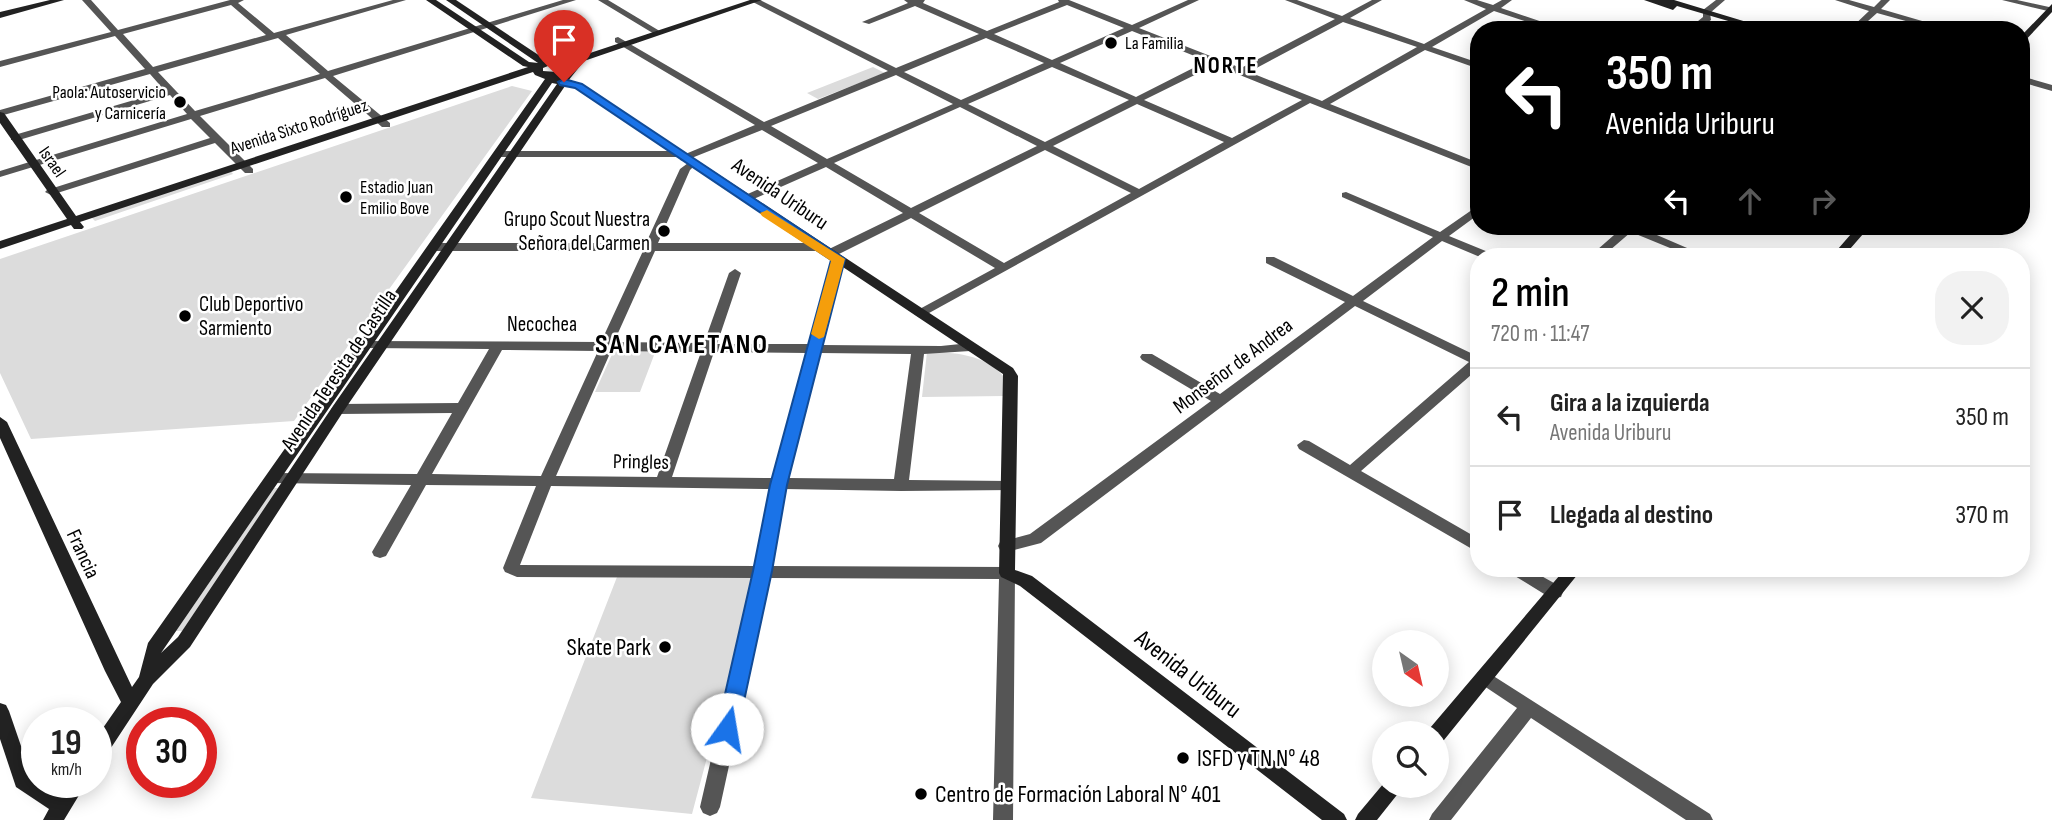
<!DOCTYPE html>
<html lang="es">
<head>
<meta charset="utf-8">
<style>
  :root { --surface:#fff; --page:#f2f2f2; --text:#222; --muted:#767676; --line:#e0e0e0; --accent:#000 }
  body { margin:0; font-family:"Sofia Sans Condensed",sans-serif; background:var(--page); color:var(--text); height:100vh; display:flex; flex-direction:column; font-size:26px; white-space:nowrap }
  * { box-sizing:border-box; margin:0 }
  p { font-size:23px; color:var(--muted) }
  .icon { flex:none; width:38px; height:38px; fill:none; stroke:currentColor; stroke-width:2; stroke-linecap:round; stroke-linejoin:round }
  .map { position:relative; flex:1; overflow:hidden }
  .side { position:absolute; left:1470px; top:248px; width:560px; height:329px; display:flex; flex-direction:column; background:var(--surface); border-radius:28px; box-shadow:0 4px 18px #0003 }
  .side>* { flex:none }
  .hud { position:absolute; left:1470px; top:21px; width:560px; height:214px; border-radius:28px; box-shadow:0 4px 18px #0003; background:#000; color:#fff; overflow:hidden }
  .needle { width:46px; rotate:146deg }
  .buttons { position:absolute; left:1372px; top:630px; display:grid; gap:14px }
  .buttons a { display:grid; place-items:center; width:77px; height:77px; border-radius:50%; background:var(--surface); box-shadow:0 4px 18px #0003; font-size:35px }
  .speed { position:absolute; left:21px; top:707px; display:flex; gap:14px; font-size:35px; font-weight:700; text-align:center }
  .speed>* { display:grid; place-content:center; width:91px; height:91px; border-radius:50%; background:var(--surface); box-shadow:0 4px 18px #0003; line-height:1 }
  .speed small { font-size:18px; font-weight:400 }
  .speed .limit { border:10px solid #d22; background:#fff; color:#111 }
  .pin { position:absolute; display:grid; place-items:center; width:60px; height:60px; color:#fff; margin:-72px -30px; border-radius:50% 50% 50% 0; rotate:-45deg; box-shadow:0 0 7px #0007 }
  .pin .icon { rotate:45deg }
  .me { position:absolute; width:77px; margin:-38px; rotate:13deg; stroke-linejoin:round; filter:drop-shadow(0 0 5px #0008) }
  .turn { display:flex; align-items:center; gap:24px; height:147px; padding:0 21px; font-size:32px }
  .turn .icon { width:91px; height:91px; stroke-width:2.5 }
  .turn b { display:block; font-size:49px; line-height:60px }
  .lanes { display:flex; align-items:center; height:66px; padding:0 21px; background:#0003; justify-content:center; gap:35px; direction:ltr }
  .lanes .off { opacity:.35 }
  .round { display:grid; place-items:center; flex:none; width:74px; height:74px; border-radius:28px; background:var(--page) }
  .head { display:flex; align-items:center; justify-content:space-between; height:119px; padding:0 21px }
  h1 { font-size:42px; font-weight:600; line-height:52px; color:var(--accent) }
  ul { padding:0; list-style:none }
  li { display:flex; align-items:center; gap:21px; height:98px; padding:0 21px; border-top:2px solid var(--line) }
  li div { flex:1 }
  li b { display:block; font-size:26px }
  li em { font-style:normal }
  .map>svg:first-child { display:block }
  .green { fill:#dcdcdc }
  .lines { fill:none; stroke-linecap:round; stroke-linejoin:round }
  .street { fill:#555; fill-rule:evenodd }
  .secondary { fill:#222; fill-rule:evenodd }
  .route { fill:#1a73e8; stroke:#114b97; stroke-width:2 }
  .slow { fill:#f59e0b }
  .poi-dot { fill:#000; stroke:#fff; stroke-width:2.5 }
  .labels { text-anchor:middle; dominant-baseline:central; stroke-width:5; stroke-linejoin:round; paint-order:stroke }
  .far-poi-label { font-size:18px; fill:#000; stroke:#fff; text-anchor:start }
  .far-street-label { font-size:18px; fill:#000; stroke:#fff }
  .street-label { font-size:21px; fill:#000; stroke:#fff }
  .poi-label { font-size:21px; fill:#000; stroke:#fff; text-anchor:end }
  .far-district-label { font-size:23px; font-weight:bold; letter-spacing:2px; fill:#000; stroke:#fff }
  .near-poi-label { font-size:24px; fill:#000; stroke:#fff; text-anchor:start }
  .near-street-label { font-size:24px; fill:#000; stroke:#fff }
  .district-label { font-size:28px; font-weight:bold; letter-spacing:2px; fill:#000; stroke:#fff }
</style>
</head>
<body>
<div class="map">
<svg width="2052" height="820" viewBox="0 0 2052 820">
  <rect width="100%" height="100%" fill="#fff"/>
  <path class="green" d="M873 67 885 73 818 99 807 93Z
    M512 86 532 91 294 421 31 439 0 373V259Z
    M230 170 233 174 95 221 91 217Z
    M614 350H656L640 392H595Z
    M927 352C952 352 986 354 1004 377V396L922 397Z
    M274 488H280L182 631H176Z
    M617 577H755L692 814 531 798Z"/>
  <g class="lines">
    <path class="street" d="M82 0H91L118 30 230 0H244L238 3 274 33 393 0H406L286 35 328 71 563 0H576L333 76 390 123V127H382L325 78 200 116 253 169V173H245L215 143 51 195 45 192 47 190 210 138 191 119 0 177V171L187 114 170 95 19 140H11V136L165 91 150 74 0 116V110L145 69 115 36 0 67V61L111 32ZM231 5 266 35 153 67 123 34ZM278 38 320 74 195 111 158 72Z
      M598 0H608L663 33 656 35Z
      M749 0H760L896 68 979 34 915 6 869 24 862 22 908 3 904 0H925L923 3 987 31 1059 2 1058 0H1069L1132 25 1188 0H1199L1139 28 1241 68 1335 19 1285 0H1297L1342 16 1372 0H1382L1350 18 1424 44 1486 9 1464 0H1477L1493 5 1502 0H1512L1501 8 1566 30H1552L1494 11 1432 47 1479 63V69L1425 50 1330 104 1479 163V170L1310 103 920 318 914 314 916 311 995 268 911 218 833 257H825V251L903 213 826 167 749 201H741V197L818 163 762 130 684 161 680 160V157H500L495 154 500 151H678L683 155 755 125 615 42V38L618 37 764 122 888 71ZM1067 5 1124 28 1052 60 994 34ZM1343 22 1417 47 1322 101 1249 72ZM1132 31 1207 61 1136 97 1060 63ZM986 38 1044 63 961 100 904 72ZM1215 65 1302 100 1232 138 1144 100ZM1052 67 1129 100 1045 142 968 104ZM896 75 953 104 827 159 771 126ZM1137 104 1224 142 1139 189 1053 146ZM960 107 1037 146 911 208 834 163ZM1045 150 1131 193 1004 263 919 213Z
      M1716 0H1725L1710 13 1711 20 1697 30H1687L1703 17V10Z
      M1835 0H1849L1874 7 1881 0H1890L1881 9 1953 30H1938L1877 13 1858 30H1849L1869 11Z
      M2002 0H2017L2049 7 2052 8V12Z
      M2021 76 2052 85V91L2021 82Z
      M692 160 697 163 690 170 658 243H818L824 247 818 251H655L614 342 704 343 729 273 735 269 741 273 717 344H809L832 259 838 255 844 259 822 345 941 346 970 343 977 347 970 351 924 354 909 480 1008 481 1013 482 1016 486 1013 490 901 491 785 489 772 566 1007 567 1013 569 1015 573 1013 820H993L999 579 770 578 720 807 717 813 710 816 703 813 700 807 753 578 517 577 505 572 503 568 536 486 426 485 386 556 380 558 374 556 372 552 411 485 273 483 268 482 266 478 268 474 273 473 417 474 452 413 338 414 331 409 338 404 458 403 489 349 366 348 359 344 361 341 601 342 643 251H435L429 247 435 243H646L680 169ZM502 350 598 351 541 476 432 474ZM611 351 701 352 657 477 556 476ZM714 352 807 353 772 478 672 477ZM820 353 911 354 894 479 787 478ZM551 486 770 489 756 566 520 565Z
      M1346 192 1440 232 1479 205V214L1449 236 1493 254 1495 257H1480L1442 241 1363 301 1479 357V368L1361 471 1479 539V553L1299 449 1297 445 1304 440 1309 441 1350 465 1469 362 1355 306 1041 543 1006 552 1000 550 998 546 1000 542 1030 534 1211 401 1142 360 1140 357 1142 354H1152L1220 394 1345 302 1266 263V257H1274L1353 296 1433 237 1342 197V193Z
      M1621 226H1636L1708 257H1692L1631 232 1602 257H1589L1622 228Z
      M1508 569H1529L1561 587 1563 592 1561 597 1555 598 1549 597 1510 573Z
      M1484 670 1710 814 1713 820H1686L1531 718 1451 820H1429L1432 814 1517 708 1478 682 1475 677 1478 672Z"/>
    <path class="secondary" d="M50 0H64L0 18V12Z
      M426 0H436L529 62 538 63 446 0H456L546 60 567 57 574 60 578 57 750 0H762L584 61 568 81 581 84 1013 368 1018 376 1015 570 1032 576 1344 814 1347 820H1322L1020 586 1001 577 999 573 1003 374 575 88 565 86 343 412 190 647 153 684 103 760 96 762V738L121 702 105 671 0 438V417L7 422 132 687 139 677 148 643 545 79 535 75 533 72 80 222 84 227 82 229H74L71 225 0 249V241L67 219 0 123V112L4 113 76 216 528 67 523 66ZM565 63 569 65 557 72 543 71V68L553 64ZM552 83 557 84 333 406 178 637 161 653Z
      M1644 0H1674L1773 30H1759L1677 6 1673 10Z
      M2052 4V12L2021 45V36Z
      M1858 226H1870L1843 257H1831Z
      M1565 569H1582L1444 740 1437 742V733H1428L1430 728Z
      M0 703 6 705 9 711 31 775 37 779V782H41L59 794 67 782H87L64 820H43L49 809 16 787 0 739Z
      M1384 783V786H1404L1377 820H1355L1358 814Z"/>
  </g>
  <path class="route" d="M564 79 582 84 845 259 787 485 772 571 738 729 735 735 727 738 720 735 717 729 753 571 770 485 831 260 575 88 560 85 558 82Z"/>
  <path class="slow" d="M767 210 845 259 824 337 819 339 811 334 831 261 762 216 760 213Z"/>
  <g class="poi-dot">
    <circle cx="1111" cy="43" r="7"/>
    <circle cx="180" cy="102" r="7"/>
    <circle cx="346" cy="197" r="7"/>
    <circle cx="664" cy="231" r="7"/>
    <circle cx="185" cy="316" r="7"/>
    <circle cx="665" cy="647" r="7"/>
    <circle cx="1183" cy="758" r="7"/>
    <circle cx="921" cy="794" r="7"/>
  </g>
  <g class="labels">
    <g class="far-poi-label">
      <text x="1125" y="43">La Familia</text>
      <text x="166" y="92" text-anchor="end">Paola: Autoservicio<tspan x="166" dy="21">y Carnicería</tspan></text>
      <text x="360" y="187">Estadio Juan<tspan x="360" dy="21">Emilio Bove</tspan></text>
    </g>
    <g class="far-street-label">
      <text transform="translate(299 127) rotate(-18)">Avenida Sixto Rodríguez</text>
      <text transform="translate(52 162) rotate(55)">Israel</text>
    </g>
    <g class="street-label">
      <text transform="translate(780 194) rotate(34)">Avenida Uriburu</text>
      <text x="542" y="324">Necochea</text>
      <text transform="translate(1233 366) rotate(-37)">Monseñor de Andrea</text>
      <text transform="translate(339 370) rotate(-56)">Avenida Teresita de Castilla</text>
      <text transform="translate(641 462) rotate(1)">Pringles</text>
      <text transform="translate(83 554) rotate(65)">Francia</text>
    </g>
    <g class="poi-label">
      <text x="650" y="219">Grupo Scout Nuestra<tspan x="650" dy="24">Señora del Carmen</tspan></text>
      <text x="199" y="304" text-anchor="start">Club Deportivo<tspan x="199" dy="24">Sarmiento</tspan></text>
    </g>
    <g class="far-district-label">
      <text x="1226" y="66">NORTE</text>
    </g>
    <g class="near-poi-label">
      <text x="651" y="647" text-anchor="end">Skate Park</text>
      <text x="1197" y="758">ISFD y TN N° 48</text>
      <text x="935" y="794">Centro de Formación Laboral N° 401</text>
    </g>
    <g class="near-street-label">
      <text transform="translate(1188 674) rotate(38)">Avenida Uriburu</text>
    </g>
    <g class="district-label">
      <text x="682" y="344">SAN CAYETANO</text>
    </g>
  </g>
</svg>
<div class="buttons">
<a><svg class="needle" viewBox="-14 -14 28 28"><path d="M0-13l5 13h-10z" fill="#e53935"/><path d="M0 13l5-13h-10z" fill="#767676"/></svg></a>
<a><svg class="icon" aria-label="search" viewBox="0 0 24 24"><circle cx="10" cy="10" r="6"/><path d="M15 15l6 6"/></svg></a>
</div>
<div class="speed"><div>19<small>km/h</small></div><div class="limit">30</div></div>
<div class="pin" style="left:564px;top:82px;background:#d93025"><svg class="icon" aria-label="arrive" viewBox="0 0 24 24"><path d="M6 21V4h12l-3 4 3 4H6"/></svg></div>
<svg class="me" style="left:727px;top:729px" viewBox="-20 -20 40 40"><circle r="19" fill="#fff"/><path d="M0-13L10 11 0 6-10 11z" fill="#1a73e8"/></svg>
<div class="hud">
<div class="turn"><svg class="icon" aria-label="left" viewBox="0 0 24 24"><path d="M17 20v-9H6M10 6l-5 5 5 5"/></svg><div><b>350 m</b>Avenida Uriburu</div></div>
<div class="lanes"><svg class="icon" aria-label="left" viewBox="0 0 24 24"><path d="M17 20v-9H6M10 6l-5 5 5 5"/></svg><svg class="icon off" aria-label="ahead" viewBox="0 0 24 24"><path d="M12 20V5M6 11l6-6 6 6"/></svg><svg class="icon off" aria-label="right" viewBox="0 0 24 24"><path d="M7 20v-9h11M14 6l5 5-5 5"/></svg></div>
</div>
<section class="side">
<div class="head"><div><h1>2 min</h1><p>720 m · 11:47</p></div><a class="round"><svg class="icon" aria-label="close" viewBox="0 0 24 24"><path d="M6 6l12 12M18 6L6 18"/></svg></a></div>
<ul>
<li><svg class="icon" aria-label="left" viewBox="0 0 24 24"><path d="M17 20v-9H6M10 6l-5 5 5 5"/></svg><div><b>Gira a la izquierda</b><p>Avenida Uriburu</p></div><em>350 m</em></li>
<li><svg class="icon" aria-label="arrive" viewBox="0 0 24 24"><path d="M6 21V4h12l-3 4 3 4H6"/></svg><div><b>Llegada al destino</b></div><em>370 m</em></li>
</ul>
</section>
</div>
</body>
</html>
